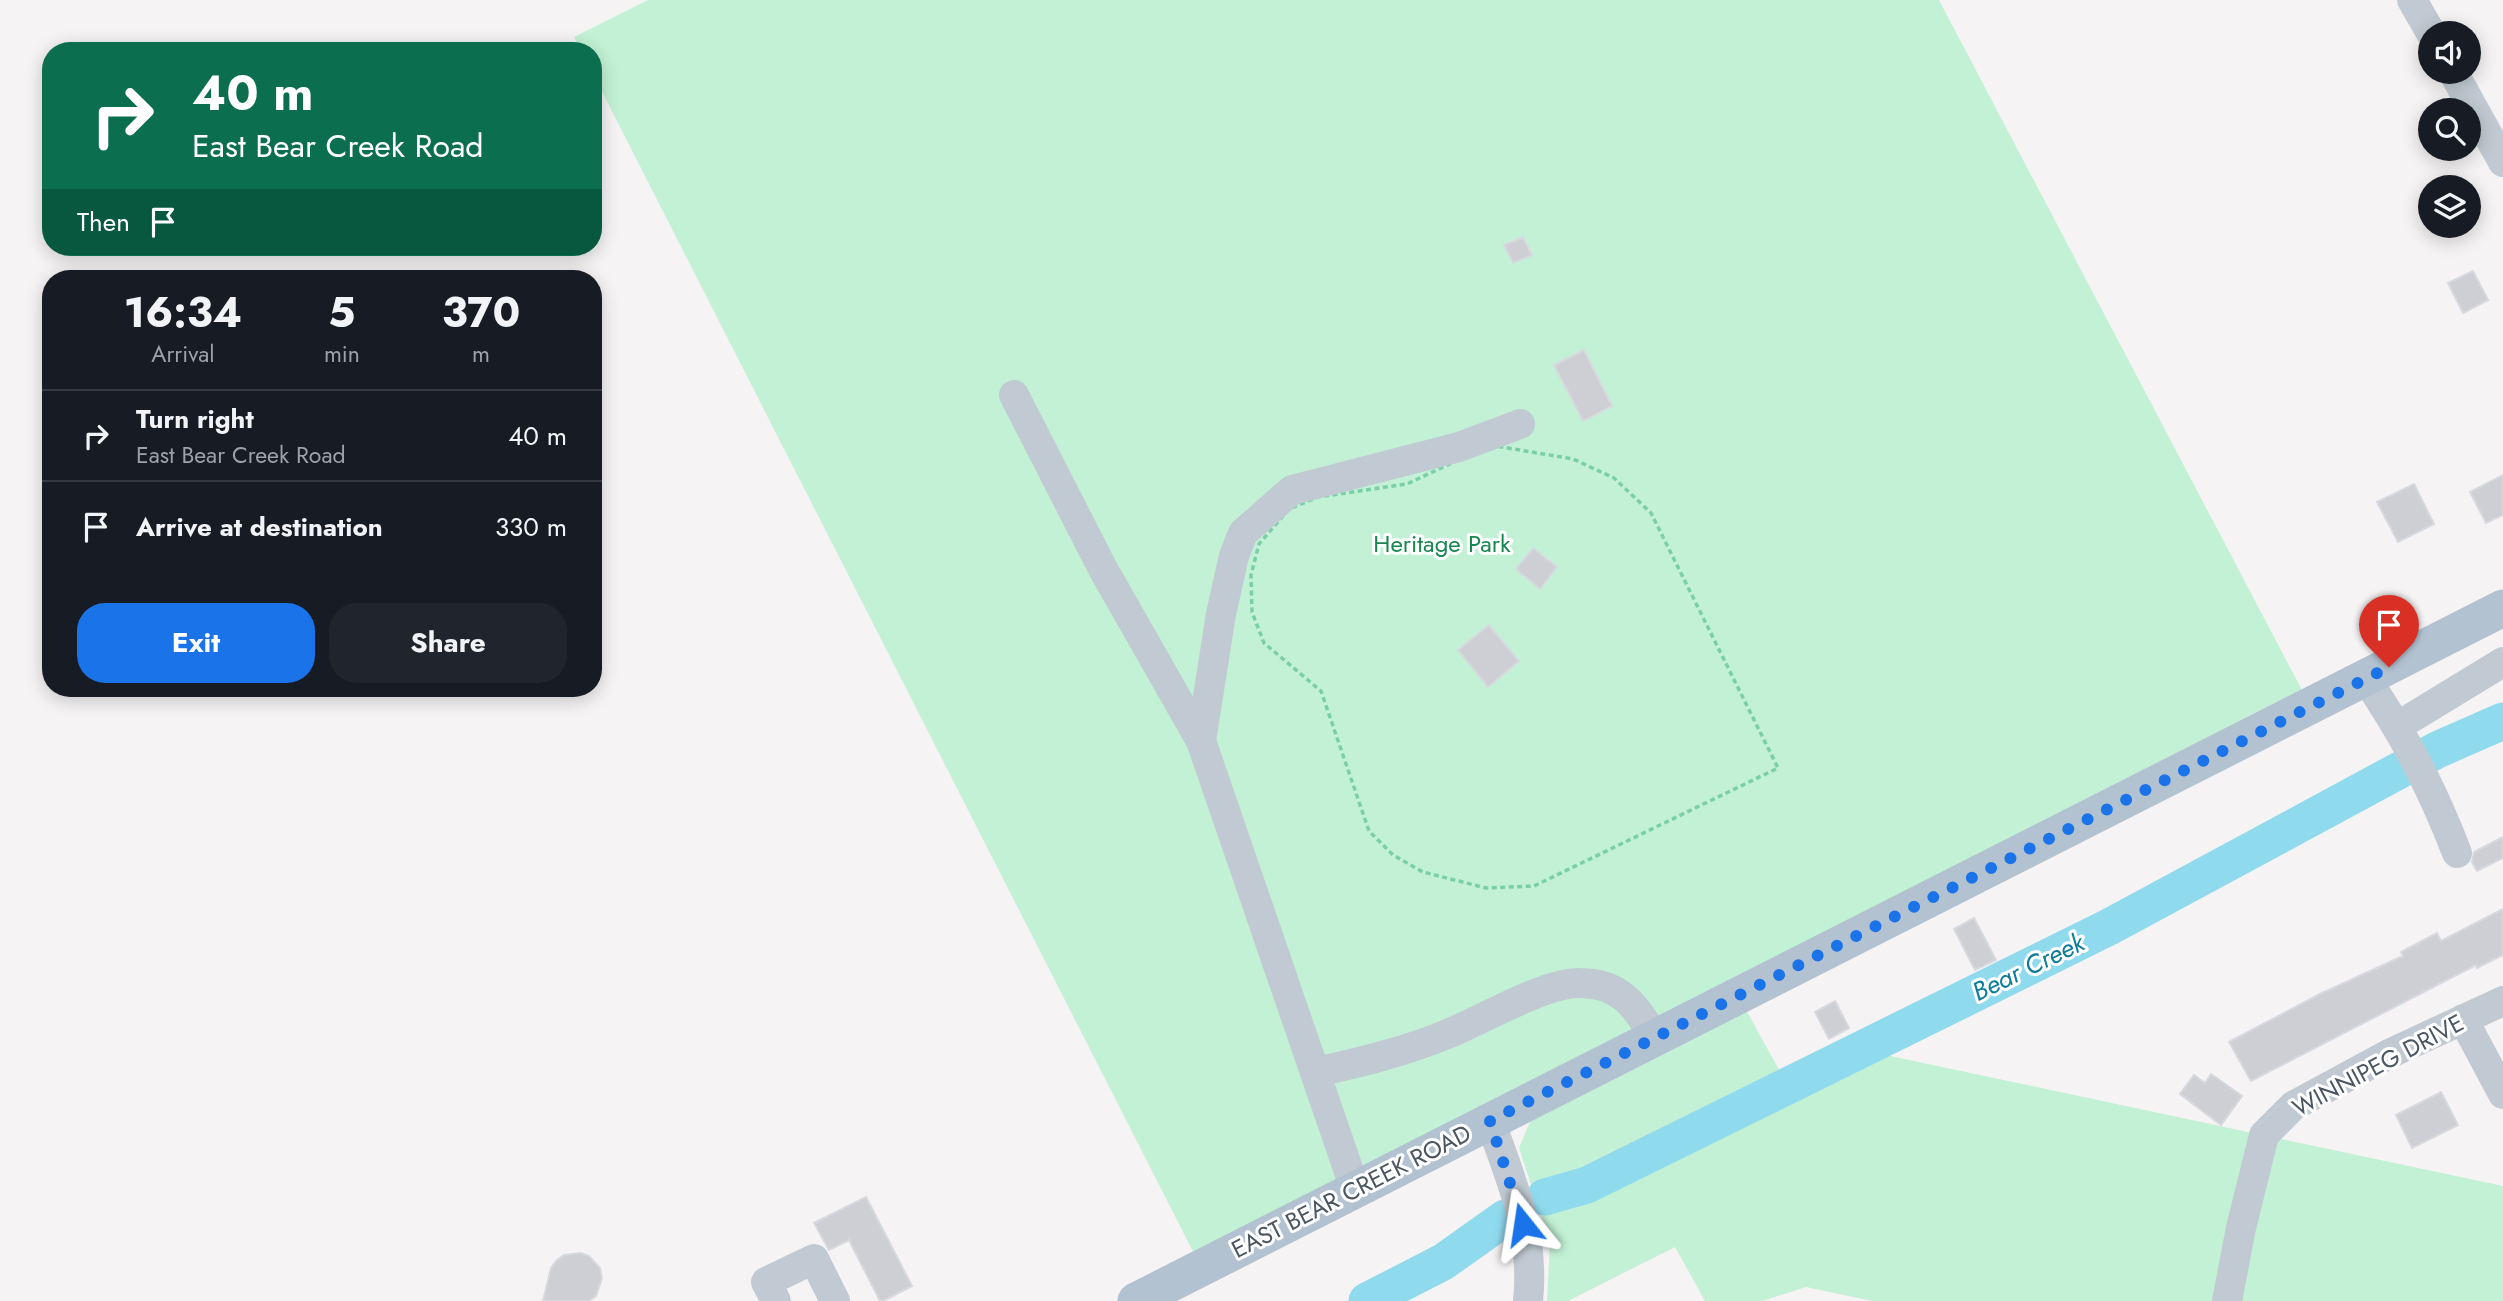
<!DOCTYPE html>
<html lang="en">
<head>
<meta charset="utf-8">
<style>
  :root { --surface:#171b24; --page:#20242c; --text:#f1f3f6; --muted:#9ea1a6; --line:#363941; --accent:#1a73e8 }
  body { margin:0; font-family:Jost,sans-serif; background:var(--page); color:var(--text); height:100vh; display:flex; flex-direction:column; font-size:26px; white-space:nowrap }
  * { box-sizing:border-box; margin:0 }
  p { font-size:23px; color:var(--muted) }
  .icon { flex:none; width:38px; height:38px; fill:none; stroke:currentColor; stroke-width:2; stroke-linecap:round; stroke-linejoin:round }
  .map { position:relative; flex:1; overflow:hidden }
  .panel { position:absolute; left:42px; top:270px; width:560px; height:427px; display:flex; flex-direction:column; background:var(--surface); border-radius:28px; box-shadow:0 4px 18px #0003 }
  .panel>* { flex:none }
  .banner { position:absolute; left:42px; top:42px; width:560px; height:214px; border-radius:28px; box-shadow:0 4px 18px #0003; background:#0b6e4f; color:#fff; overflow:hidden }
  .fabs { position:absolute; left:2418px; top:21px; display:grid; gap:14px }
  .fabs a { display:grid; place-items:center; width:63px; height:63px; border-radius:50%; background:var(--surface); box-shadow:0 4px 18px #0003; font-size:35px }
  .pin { position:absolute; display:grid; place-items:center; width:60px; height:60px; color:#fff; margin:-72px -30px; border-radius:50% 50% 50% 0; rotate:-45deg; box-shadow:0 0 7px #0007 }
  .pin .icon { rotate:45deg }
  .me { position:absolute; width:77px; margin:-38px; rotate:345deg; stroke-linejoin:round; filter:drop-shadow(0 0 5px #0008) }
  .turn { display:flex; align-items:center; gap:24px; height:147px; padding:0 35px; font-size:32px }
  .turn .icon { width:91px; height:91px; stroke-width:2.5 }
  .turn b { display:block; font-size:49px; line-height:60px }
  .then { display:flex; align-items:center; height:66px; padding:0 35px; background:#0003; gap:14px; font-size:26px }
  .eta { display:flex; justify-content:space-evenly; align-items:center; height:119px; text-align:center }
  .eta b { font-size:42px; font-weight:700; line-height:49px }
  .primary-button { display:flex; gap:14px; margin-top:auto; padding:14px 35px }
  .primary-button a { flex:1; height:80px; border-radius:28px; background:var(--accent); color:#fff; font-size:28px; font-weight:700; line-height:80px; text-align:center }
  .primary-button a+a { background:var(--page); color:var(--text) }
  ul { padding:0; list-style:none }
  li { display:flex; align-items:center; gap:21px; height:91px; padding:0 35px; border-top:2px solid var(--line) }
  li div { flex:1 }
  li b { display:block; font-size:26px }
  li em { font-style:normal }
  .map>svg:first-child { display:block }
  .green { fill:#c3f1d5 }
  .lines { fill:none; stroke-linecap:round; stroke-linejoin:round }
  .river { stroke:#90daee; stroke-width:37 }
  .building { fill:#cdcfd5; stroke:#d7d9de; stroke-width:2 }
  .path { stroke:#7ad0a6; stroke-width:3.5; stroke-dasharray:5 3.5; stroke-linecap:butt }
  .minor { stroke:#c1cad2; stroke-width:30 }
  .major { stroke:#b3c2d1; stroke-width:37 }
  .route { stroke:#1a73e8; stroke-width:12; stroke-dasharray:0 21.6 }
  .labels { text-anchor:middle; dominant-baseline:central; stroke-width:6; stroke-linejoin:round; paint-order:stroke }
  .park-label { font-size:24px; fill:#17864f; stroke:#fff }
  .street-label { font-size:24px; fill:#4a5661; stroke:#fff }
  .water-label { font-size:26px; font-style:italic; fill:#0c7c9b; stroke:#fff }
</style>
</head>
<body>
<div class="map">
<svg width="2503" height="1301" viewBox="0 0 2503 1301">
  <rect width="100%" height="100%" fill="#f5f3f3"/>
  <path class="green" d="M648 0H1939L2314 713 1204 1273 593 74V51H581L574 37Z
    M1746 1010 1788 1086 1876 1053 2503 1186V1301H1872L1806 1287 1762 1301H1705L1675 1247 1568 1301H1547L1550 1242 1519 1148 1532 1117Z"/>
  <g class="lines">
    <path class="river" d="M1545 1197 1587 1185 2109 927 2437 750 2503 721
      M1367 1301 1443 1262 1505 1218"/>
  </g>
  <path class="building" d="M1523 237 1532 255 1513 263 1504 245Z
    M2473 271 2488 300 2463 313 2448 283Z
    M1584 350 1612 406 1583 421 1554 365Z
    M2503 475V515L2486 523 2470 492Z
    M2414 484 2434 524 2398 542 2377 502Z
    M1533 548 1557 567 1540 589 1516 569Z
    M1489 625 1519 661 1488 687 1458 650Z
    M2503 837V858L2477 871 2472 862 2474 852Z
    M2503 909V955L2477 968 2476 965 2251 1081 2229 1042 2320 994 2403 956 2401 952 2437 933 2441 941Z
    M1974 918 1996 960 1975 970 1954 929Z
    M1835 1001 1849 1028 1829 1039 1815 1012Z
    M2211 1074 2242 1096 2221 1125 2180 1094 2194 1075 2205 1083Z
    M2441 1092 2458 1125 2412 1148 2396 1115Z
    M866 1197 912 1286 883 1301H880L849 1240 829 1250 814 1223Z
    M581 1253 589 1256 600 1268 602 1278 596 1296 589 1301H543L551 1268 557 1260 564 1255Z"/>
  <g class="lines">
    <path class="path" d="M1490 445 1573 459 1614 478 1651 513 1778 768 1534 886 1486 888 1423 872 1393 855 1369 831 1321 691 1264 643 1252 612 1251 575 1259 544 1289 509 1318 497 1407 484Z"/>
    <path class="minor" d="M2412 0 2431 33
      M2453 72 2503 162
      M1014 395 1103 569 1201 741 1355 1189
      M2366 679C2404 734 2433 790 2457 853
      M2398 726 2503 662
      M1201 741 1221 614 1234 556 1243 533 1292 490 1459 447 1520 424
      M2463 1019 2503 1094
      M1316 1072C1362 1062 1407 1051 1450 1033 1484 1019 1546 982 1580 983 1621 983 1635 1006 1654 1036
      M1490 1121C1512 1182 1535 1234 1528 1301
      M776 1301 766 1282 814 1259 835 1301
      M2227 1301 2241 1228 2264 1135 2293 1106 2391 1053 2503 1001"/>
    <path class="major" d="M1136 1301 2503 608"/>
  </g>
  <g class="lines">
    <path class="route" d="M1523 1224 1490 1121 2389 667"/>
  </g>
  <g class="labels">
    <g class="park-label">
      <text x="1442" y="543">Heritage Park</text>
    </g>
    <g class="street-label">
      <text transform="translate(2378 1065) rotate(-28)">WINNIPEG DRIVE</text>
      <text transform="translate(1351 1191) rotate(-27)">EAST BEAR CREEK ROAD</text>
    </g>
    <g class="water-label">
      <text transform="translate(2028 967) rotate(-26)">Bear Creek</text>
    </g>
  </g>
</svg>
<div class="fabs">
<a><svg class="icon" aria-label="sound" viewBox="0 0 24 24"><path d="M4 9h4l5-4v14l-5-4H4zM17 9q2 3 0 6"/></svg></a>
<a><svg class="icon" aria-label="search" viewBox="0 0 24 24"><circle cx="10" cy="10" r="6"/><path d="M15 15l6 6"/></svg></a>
<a><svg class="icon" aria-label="layers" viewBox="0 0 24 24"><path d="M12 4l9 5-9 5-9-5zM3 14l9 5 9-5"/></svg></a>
</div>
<div class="pin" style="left:2389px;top:667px;background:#d93025"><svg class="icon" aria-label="arrive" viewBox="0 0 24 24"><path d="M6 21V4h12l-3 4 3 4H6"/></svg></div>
<svg class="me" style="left:1523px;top:1224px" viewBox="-20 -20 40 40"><path d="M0-17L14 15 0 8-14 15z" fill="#1a73e8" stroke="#fff" stroke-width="4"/></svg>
<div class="banner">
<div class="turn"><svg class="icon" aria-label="right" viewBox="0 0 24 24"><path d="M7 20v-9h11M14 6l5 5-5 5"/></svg><div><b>40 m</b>East Bear Creek Road</div></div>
<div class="then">Then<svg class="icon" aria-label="arrive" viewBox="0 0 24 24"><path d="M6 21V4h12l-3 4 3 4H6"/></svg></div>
</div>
<section class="panel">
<div class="eta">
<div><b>16:34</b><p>Arrival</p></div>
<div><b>5</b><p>min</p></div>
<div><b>370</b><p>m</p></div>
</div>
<ul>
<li><svg class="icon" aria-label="right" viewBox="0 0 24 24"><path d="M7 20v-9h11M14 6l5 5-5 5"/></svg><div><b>Turn right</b><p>East Bear Creek Road</p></div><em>40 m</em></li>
<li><svg class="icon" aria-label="arrive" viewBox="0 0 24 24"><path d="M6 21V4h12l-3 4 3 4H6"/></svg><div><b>Arrive at destination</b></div><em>330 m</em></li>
</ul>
<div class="primary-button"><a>Exit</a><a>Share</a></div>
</section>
</div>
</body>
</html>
